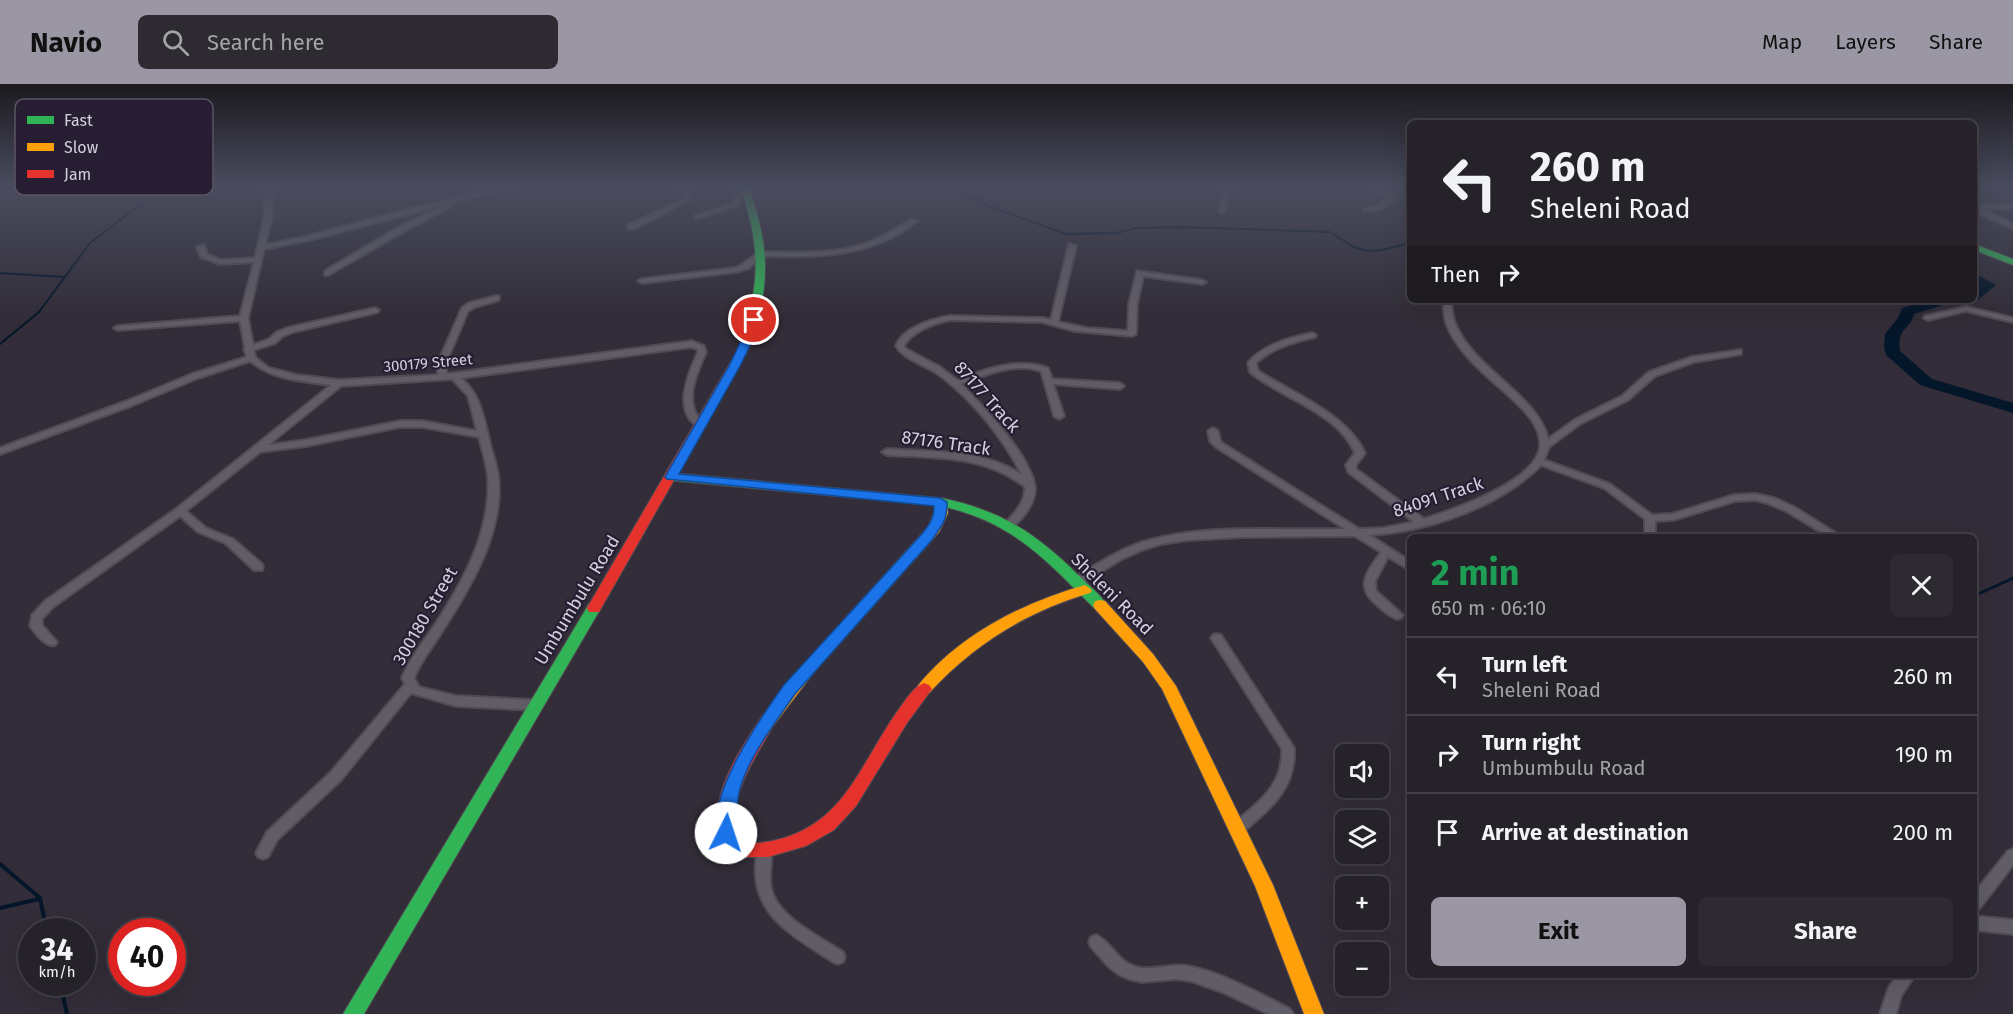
<!DOCTYPE html>
<html lang="en">
<head>
<meta charset="utf-8">
<style>
  :root { --surface:#26222a; --page:#2e2a32; --text:#f1f3f6; --muted:#a4a4a8; --line:#423f47; --accent:#9b96a3 }
  body { margin:0; font-family:"Fira Sans",sans-serif; background:var(--page); color:var(--text); height:100vh; display:flex; flex-direction:column; font-size:22px; white-space:nowrap }
  * { box-sizing:border-box; margin:0 }
  p { font-size:20px; color:var(--muted) }
  .icon { flex:none; width:33px; height:33px; fill:none; stroke:currentColor; stroke-width:2; stroke-linecap:round; stroke-linejoin:round }
  .map { position:relative; flex:1; overflow:hidden }
  .side { position:absolute; left:1407px; top:450px; width:570px; height:444px; display:flex; flex-direction:column; background:var(--surface); border-radius:9px; box-shadow:0 6px 24px #0002,0 0 0 2px var(--line) }
  .side>* { flex:none }
  .top-card { position:absolute; left:1407px; top:36px; width:570px; height:183px; border-radius:9px; box-shadow:0 6px 24px #0002,0 0 0 2px var(--line); background:#26222a; color:var(--text); overflow:hidden }
  .tools { position:absolute; left:1335px; top:660px; display:grid; gap:12px }
  .tools a { display:grid; place-items:center; width:54px; height:54px; border-radius:9px; background:var(--surface); box-shadow:0 6px 24px #0002,0 0 0 2px var(--line); font-size:30px }
  .speed { position:absolute; left:18px; top:834px; display:flex; gap:12px; font-size:30px; font-weight:700; text-align:center }
  .speed>* { display:grid; place-content:center; width:78px; height:78px; border-radius:50%; background:var(--surface); box-shadow:0 6px 24px #0002,0 0 0 2px var(--line); line-height:1 }
  .speed small { font-size:15px; font-weight:400 }
  .speed .limit { border:9px solid #d22; background:#fff; color:#111 }
  .pin { position:absolute; display:grid; place-items:center; width:51px; height:51px; color:#fff; margin:-26px; border:3px solid #fff; border-radius:50%; box-shadow:0 2px 6px #0007 }
  .me { position:absolute; width:66px; margin:-33px; rotate:4deg; stroke-linejoin:round; filter:drop-shadow(0 0 4px #0008) }
  .turn { display:flex; align-items:center; gap:21px; height:126px; padding:0 24px; font-size:27px }
  .turn .icon { width:78px; height:78px; stroke-width:2.5 }
  .turn b { display:block; font-size:42px; line-height:51px }
  .then { display:flex; align-items:center; height:57px; padding:0 24px; background:#0003; gap:12px; font-size:22px }
  .round { display:grid; place-items:center; flex:none; width:63px; height:63px; border-radius:9px; background:var(--page) }
  .head { display:flex; align-items:center; justify-content:space-between; height:102px; padding:0 24px }
  h1 { font-size:36px; font-weight:700; line-height:45px; color:#1e9e55 }
  .button { display:flex; gap:12px; margin-top:auto; padding:12px 24px }
  .button a { flex:1; height:69px; border-radius:9px; background:var(--accent); color:#111; font-size:24px; font-weight:700; line-height:69px; text-align:center }
  .button a+a { background:var(--page); color:var(--text) }
  ul { padding:0; list-style:none }
  li { display:flex; align-items:center; gap:18px; height:78px; padding:0 24px; border-top:2px solid var(--line) }
  li div { flex:1 }
  li b { display:block; font-size:22px }
  li em { font-style:normal }
  header { display:flex; align-items:center; gap:36px; box-sizing:border-box; height:84px; padding:0 30px; background:var(--accent); color:#111 }
  header strong { font-size:28px }
  nav { display:flex; gap:33px; margin-inline-start:auto; font-size:21px }
  .search { width:420px; height:54px; background:var(--page); display:flex; align-items:center; gap:15px; box-sizing:border-box; padding:0 21px; border-radius:9px; color:var(--muted); font-size:22px }
  .map>svg:first-child { display:block }
  .lines { fill:none; stroke-linecap:round; stroke-linejoin:round }
  .stream-far2 { stroke:#041629; stroke-width:2 }
  .stream-far1 { stroke:#041629; stroke-width:3 }
  .stream { stroke:#041629; stroke-width:4 }
  .river { fill:#041629; fill-rule:evenodd }
  .street-casing { stroke:#4f4a54; stroke-width:4 }
  .fast-casing { stroke:#4f4a54; stroke-width:2 }
  .slow-casing { stroke:#4f4a54; stroke-width:2 }
  .jam-casing { stroke:#4f4a54; stroke-width:2 }
  .street { fill:#615d66; fill-rule:evenodd }
  .fast { fill:#30b455; fill-rule:evenodd }
  .slow { fill:#ff9f0a; fill-rule:evenodd }
  .jam { fill:#e5322d; fill-rule:evenodd }
  .route { fill:#1a73e8; stroke:#114b97; stroke-width:1.5 }
  .labels { text-anchor:middle; dominant-baseline:central; stroke-width:4.5; stroke-linejoin:round; paint-order:stroke }
  .far-street-label { font-size:15px; fill:#d4cfdd; stroke:#271e33 }
  .street-label { font-size:18px; fill:#d4cfdd; stroke:#271e33 }
  .key { fill:#271e33; stroke:#5b5366; stroke-width:1.5 }
  .key-label { font-size:16px; fill:#d4cfdd }
</style>
</head>
<body>
<header>
<strong>Navio</strong>
<div class="search"><svg class="icon" aria-label="search" viewBox="0 0 24 24"><circle cx="10" cy="10" r="6"/><path d="M15 15l6 6"/></svg>Search here</div>
<nav><a>Map</a><a>Layers</a><a>Share</a></nav>
</header>
<div class="map">
<svg width="2013" height="930" viewBox="0 0 2013 930">
  <rect width="100%" height="100%" fill="#322d38"/>
  <g class="lines">
    <path class="stream-far2" d="M952 101 988 122 1066 150 1117 149 1136 144 1181 143 1330 148 1354 163 1368 167 1382 166 1410 159
      M0 189 64 193
      M0 260 39 228 90 159 141 120"/>
    <path class="stream-far1" d="M1974 512 2013 494"/>
    <path class="stream" d="M0 780 40 814 47 848
      M0 824 39 815
      M60 898 67 930"/>
    <path class="river" d="M1974 189 1996 201 1979 215 1974 216V205L1979 201 1974 199Z
      M1929 216H1952L1950 219 1914 230C1910 247 1897 242 1900 267L1932 295 2013 319V329L1920 301 1886 271 1884 263 1885 250 1898 234 1902 224Z"/>
    <g class="street-casing">
      <path id="street" d="M266 101H272V134L265 161 308 152 402 127 509 101H522L450 119 452 121 451 122 403 148 328 191H325V187L397 144 445 121 309 156 264 165 248 234 253 261 269 255 277 248 287 244 375 224 379 226 378 228 293 248 283 252 275 259 254 266 255 273 269 284 297 291 339 296 438 291 437 281 462 224 469 219 496 212H499V216L475 223 468 227 445 281 447 290 692 257 704 262 706 268C699 285 688 306 694 325 696 332 701 336 706 341L701 344C671 330 688 290 698 268L697 265 691 263 461 294C480 310 483 331 489 355 491 366 496 378 498 390 505 445 473 499 445 543 435 560 421 576 414 594L419 603 456 612 535 616 539 618 541 621 539 624 535 626 456 622 411 609 341 696 277 756 268 773 263 775 258 773 256 769 267 748 331 688 405 600 402 594C410 574 424 557 436 539 464 496 491 447 488 394 487 380 482 366 479 353L422 343H400L306 362 260 368 186 427 206 444 233 455 262 480 263 483 262 486H254L225 459 198 448 180 432 53 523 42 535V541L57 558 55 561C45 563 36 550 30 542L32 531 45 517 176 425 331 301C302 297 273 296 250 277L198 294 133 321 0 370V364L127 317 192 290 247 273 244 265 245 263 240 237 118 246 114 244 118 242 240 232 254 178 220 180 201 173 197 163 204 161 207 170 221 176 255 174 264 134ZM452 295 468 312 477 347 422 337H400L306 356 268 361 341 302Z
        M675 101H682L690 112 688 117 634 145H628V141L683 115 684 112Z
        M740 101H746L738 121 699 134H695V132L733 119Z
        M1226 101H1232L1225 127 1222 129 1219 127Z
        M1370 101C1381 101 1390 105 1393 116L1381 125 1364 127V125L1377 122 1386 115 1385 111Z
        M2013 120V124L1981 125 2013 140V145L1974 127V121Z
        M911 136 917 137C872 174 816 173 761 172L749 184 736 188 642 199 638 197 642 195 735 184 743 180 761 166 765 168C796 168 831 171 861 161 879 156 895 145 911 136Z
        M1069 160 1076 162 1058 238 1087 244 1128 247 1129 220 1137 187 1202 196 1206 198 1202 200 1143 192 1137 220 1136 250 1132 252 1075 247 1042 238 950 236C935 239 912 247 904 262L906 265 940 283 957 296C985 285 1019 273 1048 284L1052 295 1120 299 1124 302 1120 305 1053 300 1064 332 1059 335 1054 332 1041 287C1016 278 984 291 961 300 983 322 1030 371 1035 403 1036 412 1031 421 1026 429 1021 435 1016 442 1009 444L1004 441C1014 429 1025 420 1025 403 984 371 937 374 887 371L882 368 887 365C931 368 985 365 1022 391 1003 354 974 318 942 293 929 282 905 277 896 262 903 243 932 235 950 232L1043 234 1051 236Z
        M1443 216H1451C1452 223 1452 232 1455 239 1472 284 1539 312 1548 355L1574 336 1622 312 1649 288 1692 273 1741 266V270L1694 278 1655 292 1628 316 1580 340 1549 363 1544 376 1610 400 1652 431 1672 430 1734 411 1755 410 1774 414 1794 423 1842 453H1829L1786 427 1767 419 1755 416 1735 417 1673 436 1655 437V453H1645V435L1604 404 1541 381C1500 423 1427 448 1369 451L1410 477V486L1388 473 1375 497 1376 507 1403 531 1401 534 1397 535C1390 532 1383 527 1377 521 1354 502 1367 489 1381 468L1355 452 1243 453 1188 456 1161 460 1142 466 1120 476 1080 501H1072L1071 498 1072 495C1096 481 1119 465 1146 457 1208 439 1281 447 1345 445L1216 363 1210 357 1208 347 1213 344 1218 347 1220 356 1222 359 1359 445 1383 444 1414 438 1348 388 1346 381 1355 369C1342 338 1305 322 1277 306 1268 300 1257 295 1250 288L1248 279C1264 260 1289 254 1312 249L1316 251 1315 253C1294 258 1272 264 1256 279L1258 287C1293 309 1347 330 1365 369L1356 381V385L1424 435C1452 426 1539 397 1540 361 1541 341 1522 324 1509 312 1486 291 1457 269 1446 239 1444 232 1444 223 1443 216Z
        M1966 223 2013 234V238L1966 227 1928 236 1924 234 1925 232Z
        M1217 550 1221 551 1294 664C1296 704 1271 724 1243 748L1238 750 1233 748 1231 744 1233 740C1259 718 1283 702 1282 665L1211 554 1213 551Z
        M765 760 770 762C774 771 768 791 771 804 777 833 820 853 843 868L845 873 843 878 838 880 833 878C800 856 760 837 756 794 755 784 756 771 760 762Z
        M2013 765V781L1979 825 1974 826V809L2008 767Z
        M1974 832 2013 836V850L1974 846Z
        M1096 851C1110 857 1117 875 1131 881 1148 889 1169 879 1187 882 1221 888 1259 909 1290 925L1293 930H1269L1222 908 1191 897 1176 895 1142 898 1129 895 1118 890 1108 882 1091 863 1089 858 1091 853Z
        M1898 891H1915L1901 912 1896 930H1880L1889 903Z"/>
    </g>
    <g class="fast-casing">
      <path id="fast" d="M740 101H748C768 158 771 192 754 250L749 253 744 250C761 192 759 158 740 101Z
        M1974 160 2013 175V181L1974 166Z
        M671 389 941 414C1000 426 1036 449 1078 491 1087 500 1100 510 1107 521L1105 525H1095C1045 475 1013 438 941 422L667 396 665 393 667 390Z
        M594 519 599 520 601 524 364 930H343L589 520Z"/>
    </g>
    <g class="slow-casing">
      <path id="slow" d="M941 414 947 418 948 429 939 448 815 587 773 642 767 644 761 642 759 638 761 634 805 579 928 443 934 429 935 418Z
        M1085 501 1092 506 1090 509C1026 528 974 560 929 609L924 611 919 609 916 605C922 595 933 585 941 577 983 539 1031 517 1085 501Z
        M1100 516 1105 517 1153 570 1176 602 1273 801 1324 930H1304L1255 802 1162 605 1143 578 1095 525 1093 521 1095 517Z"/>
    </g>
    <g class="jam-casing">
      <path id="jam" d="M749 247 754 250 749 264 599 528H589L587 524 739 264 744 250Z
        M924 599 929 601 932 605 929 609 907 639 856 722 834 746 806 762 768 773H742L723 763C703 721 738 668 761 634L767 632 773 634 775 638C756 674 726 711 737 754 747 762 760 759 772 757 845 742 860 679 899 625 906 616 913 603 924 599Z"/>
    </g>
    <use href="#street" class="street"/>
    <use href="#fast" class="fast"/>
    <use href="#slow" class="slow"/>
    <use href="#jam" class="jam"/>
  </g>
  <linearGradient id="sky" x2="0" y2="1"><stop stop-color="#1c191f"/><stop offset="0.44" stop-color="#494c5e"/><stop offset="1" stop-color="#494c5e" stop-opacity="0"/></linearGradient>
  <rect width="2013" height="232" fill="url(#sky)"/>
  <path class="route" d="M754 233 759 236 756 249 740 282 679 390 940 414 947 418C948 435 941 443 931 457L795 610C775 639 748 673 739 708 736 722 738 743 732 754L726 756 720 754C702 716 762 632 784 601L922 450C929 441 935 434 934 422L667 395 665 393 729 282 745 249 748 236Z"/>
  <g class="labels">
    <g class="far-street-label">
      <text transform="translate(428 279) rotate(-5)">300179 Street</text>
    </g>
    <g class="street-label">
      <text transform="translate(987 313) rotate(48)">87177 Track</text>
      <text transform="translate(946 359) rotate(8)">87176 Track</text>
      <text transform="translate(1438 413) rotate(-18)">84091 Track</text>
      <text transform="translate(1112 510) rotate(45)">Sheleni Road</text>
      <text transform="translate(577 516) rotate(-59)">Umbumbulu Road</text>
      <text transform="translate(425 532) rotate(-60)">300180 Street</text>
    </g>
  </g>
  <rect x="15" y="15" width="198" height="96" rx="9" class="key"/>
  <rect x="27" y="32" width="27" height="8" fill="#30b455"/>
  <rect x="27" y="59" width="27" height="8" fill="#ff9f0a"/>
  <rect x="27" y="86" width="27" height="8" fill="#e5322d"/>
  <g class="key-label">
    <text x="64" y="42">Fast</text>
    <text x="64" y="69">Slow</text>
    <text x="64" y="96">Jam</text>
  </g>
</svg>
<div class="tools">
<a><svg class="icon" aria-label="sound" viewBox="0 0 24 24"><path d="M4 9h4l5-4v14l-5-4H4zM17 9q2 3 0 6"/></svg></a>
<a><svg class="icon" aria-label="layers" viewBox="0 0 24 24"><path d="M12 4l9 5-9 5-9-5zM3 14l9 5 9-5"/></svg></a>
<a>+</a>
<a>−</a>
</div>
<div class="speed"><div>34<small>km/h</small></div><div class="limit">40</div></div>
<div class="pin" style="left:754px;top:236px;background:#d93025"><svg class="icon" aria-label="arrive" viewBox="0 0 24 24"><path d="M6 21V4h12l-3 4 3 4H6"/></svg></div>
<svg class="me" style="left:726px;top:749px" viewBox="-20 -20 40 40"><circle r="19" fill="#fff"/><path d="M0-13L10 11 0 6-10 11z" fill="#1a73e8"/></svg>
<div class="top-card">
<div class="turn"><svg class="icon" aria-label="left" viewBox="0 0 24 24"><path d="M17 20v-9H6M10 6l-5 5 5 5"/></svg><div><b>260 m</b>Sheleni Road</div></div>
<div class="then">Then<svg class="icon" aria-label="right" viewBox="0 0 24 24"><path d="M7 20v-9h11M14 6l5 5-5 5"/></svg></div>
</div>
<section class="side">
<div class="head"><div><h1>2 min</h1><p>650 m · 06:10</p></div><a class="round"><svg class="icon" aria-label="close" viewBox="0 0 24 24"><path d="M6 6l12 12M18 6L6 18"/></svg></a></div>
<ul>
<li><svg class="icon" aria-label="left" viewBox="0 0 24 24"><path d="M17 20v-9H6M10 6l-5 5 5 5"/></svg><div><b>Turn left</b><p>Sheleni Road</p></div><em>260 m</em></li>
<li><svg class="icon" aria-label="right" viewBox="0 0 24 24"><path d="M7 20v-9h11M14 6l5 5-5 5"/></svg><div><b>Turn right</b><p>Umbumbulu Road</p></div><em>190 m</em></li>
<li><svg class="icon" aria-label="arrive" viewBox="0 0 24 24"><path d="M6 21V4h12l-3 4 3 4H6"/></svg><div><b>Arrive at destination</b></div><em>200 m</em></li>
</ul>
<div class="button"><a>Exit</a><a>Share</a></div>
</section>
</div>
</body>
</html>
